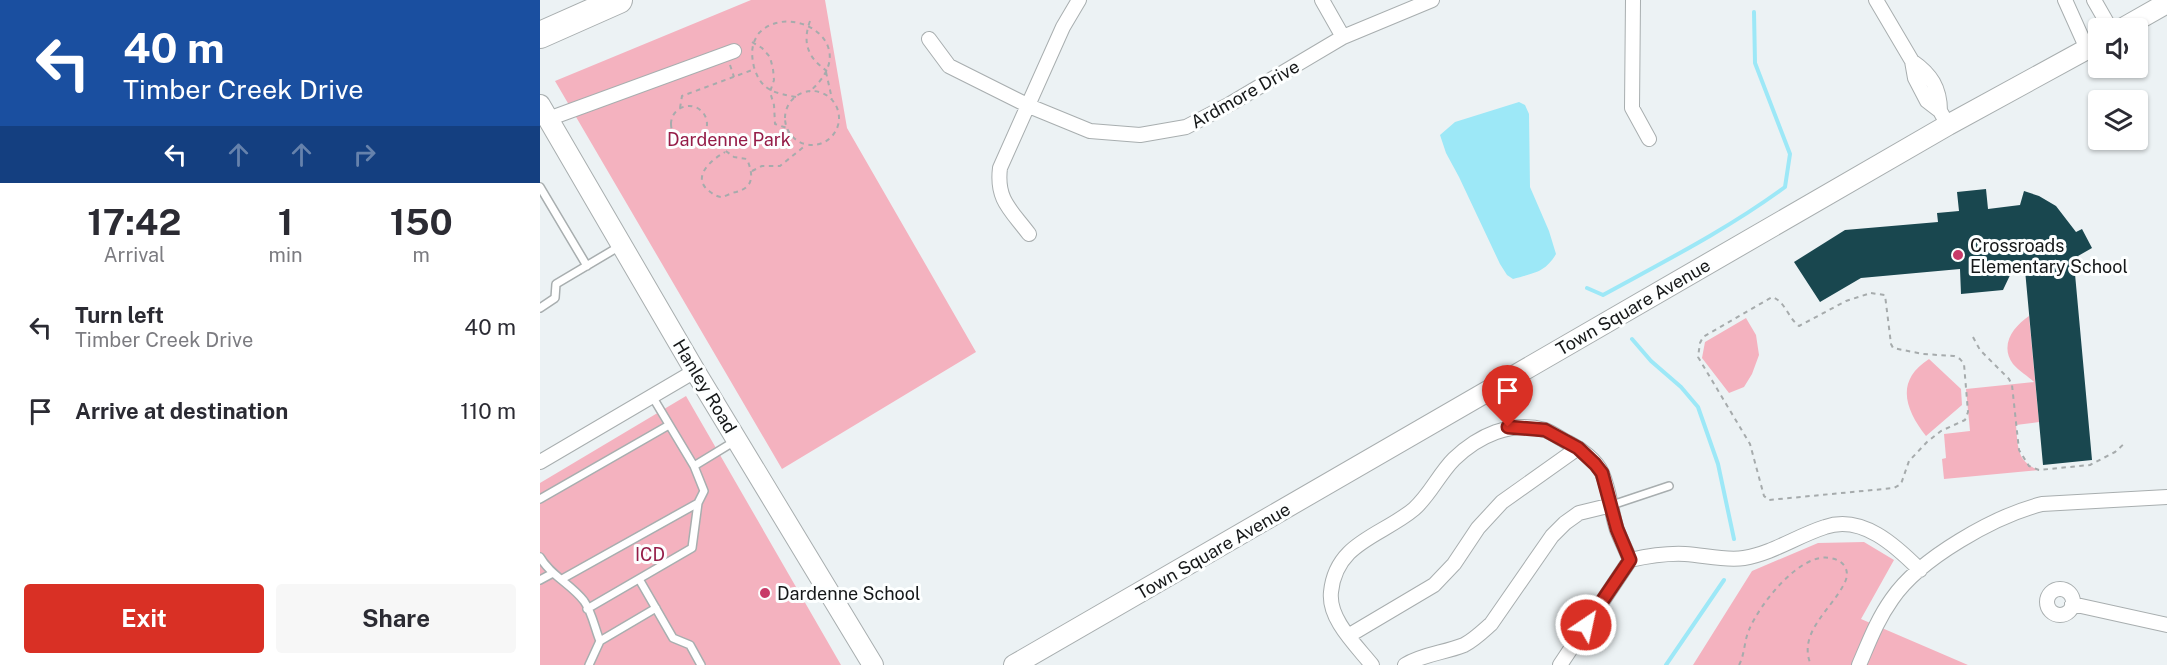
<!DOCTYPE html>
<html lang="en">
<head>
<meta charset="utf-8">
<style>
  :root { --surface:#fff; --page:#f7f7f7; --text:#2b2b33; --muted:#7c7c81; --accent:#d93025 }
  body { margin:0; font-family:"Public Sans",sans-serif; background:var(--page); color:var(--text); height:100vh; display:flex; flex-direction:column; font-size:22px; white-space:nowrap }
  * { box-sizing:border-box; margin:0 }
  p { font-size:20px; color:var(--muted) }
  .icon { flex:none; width:33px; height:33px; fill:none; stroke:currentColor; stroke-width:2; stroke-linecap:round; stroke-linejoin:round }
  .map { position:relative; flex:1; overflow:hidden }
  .details { display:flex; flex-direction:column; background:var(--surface); width:540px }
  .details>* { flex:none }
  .guide { background:#1a4fa0; color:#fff; overflow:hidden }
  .controls { position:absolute; left:1548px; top:18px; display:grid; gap:12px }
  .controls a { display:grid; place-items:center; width:60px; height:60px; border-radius:6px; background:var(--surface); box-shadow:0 2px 4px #0004; font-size:30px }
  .pin { position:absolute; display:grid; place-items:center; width:51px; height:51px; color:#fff; margin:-62px -26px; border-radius:50% 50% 50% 0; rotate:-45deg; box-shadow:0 0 6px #0007 }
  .pin .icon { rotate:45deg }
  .me { position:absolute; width:66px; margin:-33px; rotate:34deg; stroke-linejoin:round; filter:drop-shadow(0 0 4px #0008) }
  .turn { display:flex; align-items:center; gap:21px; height:126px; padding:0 24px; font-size:27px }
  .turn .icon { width:78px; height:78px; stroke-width:2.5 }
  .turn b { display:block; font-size:42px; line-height:51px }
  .lanes { display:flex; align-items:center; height:57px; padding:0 24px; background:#0003; justify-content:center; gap:30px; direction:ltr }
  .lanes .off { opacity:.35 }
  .eta { display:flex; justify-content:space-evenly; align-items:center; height:102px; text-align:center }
  .eta b { font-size:36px; font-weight:700; line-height:42px }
  .action { display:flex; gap:12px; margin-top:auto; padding:12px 24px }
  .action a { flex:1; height:69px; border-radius:6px; background:var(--accent); color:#fff; font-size:24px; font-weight:700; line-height:69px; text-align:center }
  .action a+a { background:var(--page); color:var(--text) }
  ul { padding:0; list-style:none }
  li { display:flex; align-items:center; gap:18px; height:84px; padding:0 24px }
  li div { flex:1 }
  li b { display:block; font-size:22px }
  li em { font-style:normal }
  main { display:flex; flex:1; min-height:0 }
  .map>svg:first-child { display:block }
  .green { fill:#f4b2bf }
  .water { fill:#9de8f7 }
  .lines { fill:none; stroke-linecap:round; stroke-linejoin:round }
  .stream { stroke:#9de8f7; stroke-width:4 }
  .building { fill:#19474f }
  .lane-casing { stroke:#a8aeaf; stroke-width:10 }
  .street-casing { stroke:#a8aeaf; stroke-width:16 }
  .secondary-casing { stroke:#a8aeaf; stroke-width:22 }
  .highway-casing { stroke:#a8aeaf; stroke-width:28 }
  .path { stroke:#a6abac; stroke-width:2; stroke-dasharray:4.5 4.5; stroke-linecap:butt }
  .lane { stroke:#fff; stroke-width:7 }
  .street { stroke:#fff; stroke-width:14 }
  .secondary { stroke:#fff; stroke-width:20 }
  .highway { stroke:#fff; stroke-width:26 }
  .route-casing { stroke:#8d1f18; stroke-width:15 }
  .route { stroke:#d93025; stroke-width:10 }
  .poi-dot { fill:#c83a68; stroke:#fdffff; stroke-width:2 }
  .labels { text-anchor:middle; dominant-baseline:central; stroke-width:6; stroke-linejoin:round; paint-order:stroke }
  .street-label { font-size:18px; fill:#161819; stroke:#fdffff }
  .park-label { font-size:18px; fill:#951d48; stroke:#fdffff }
  .poi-label { font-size:18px; fill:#161819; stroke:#fdffff; text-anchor:start }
</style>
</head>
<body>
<main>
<section class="details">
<div class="guide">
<div class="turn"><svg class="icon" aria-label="left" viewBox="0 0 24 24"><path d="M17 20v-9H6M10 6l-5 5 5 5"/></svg><div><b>40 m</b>Timber Creek Drive</div></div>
<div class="lanes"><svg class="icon" aria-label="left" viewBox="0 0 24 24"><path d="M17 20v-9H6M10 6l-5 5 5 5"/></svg><svg class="icon off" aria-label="ahead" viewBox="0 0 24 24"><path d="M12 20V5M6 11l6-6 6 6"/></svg><svg class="icon off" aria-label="ahead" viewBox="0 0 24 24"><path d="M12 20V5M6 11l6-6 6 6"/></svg><svg class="icon off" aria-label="right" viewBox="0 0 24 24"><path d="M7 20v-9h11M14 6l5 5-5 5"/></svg></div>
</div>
<div class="eta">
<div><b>17:42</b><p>Arrival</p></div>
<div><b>1</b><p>min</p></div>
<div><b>150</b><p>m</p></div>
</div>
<ul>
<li><svg class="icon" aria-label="left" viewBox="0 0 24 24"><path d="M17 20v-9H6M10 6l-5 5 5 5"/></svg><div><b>Turn left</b><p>Timber Creek Drive</p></div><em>40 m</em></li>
<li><svg class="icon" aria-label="arrive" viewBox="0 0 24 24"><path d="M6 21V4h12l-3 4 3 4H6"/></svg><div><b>Arrive at destination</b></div><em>110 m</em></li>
</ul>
<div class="action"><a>Exit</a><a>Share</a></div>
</section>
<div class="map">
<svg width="1627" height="665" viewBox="0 0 1627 665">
  <rect width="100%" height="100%" fill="#ecf2f4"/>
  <path class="green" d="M211 0H285L307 128 436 352 242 469 15 81Z
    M1489 316 1499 422 1476 425C1478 445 1476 462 1499 470L1404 479 1402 459 1406 458 1404 434 1430 431 1426 389 1494 382C1488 376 1479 371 1473 364 1459 345 1474 326 1489 316Z
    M1206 318 1216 335 1219 355 1212 374 1204 387 1189 393 1162 358 1165 342Z
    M1389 359 1421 389 1422 405 1386 436C1365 409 1355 381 1389 359Z
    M146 396 301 665H0V483Z
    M1324 542 1354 560 1321 619 1428 665H1153L1212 571 1278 543Z"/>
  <path class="water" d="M979 102 985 105 989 114 990 187 1009 231 1016 254C1005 273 993 273 973 279L967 275 960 264 919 177 906 153 900 135 915 122Z"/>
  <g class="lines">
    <path class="stream" d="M1047 288 1063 295C1125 261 1188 229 1245 187L1250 154 1215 63 1214 12
      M1092 339 1111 361 1141 387 1158 407 1178 464 1194 539
      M1126 665 1184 580"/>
  </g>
  <path class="building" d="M1446 189 1448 209 1480 205 1484 191 1499 196 1516 206 1536 232 1542 229 1552 248 1538 256 1541 260 1534 263 1552 460 1503 465 1485 270 1472 271 1463 290 1421 294 1420 269 1321 278 1280 302 1254 262 1305 230 1398 222 1397 213 1419 211 1417 192Z"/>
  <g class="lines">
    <g class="lane-casing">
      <path id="lane" d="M0 187 47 266
        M0 308 15 298 16 284 80 246
        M112 396 154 466 195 441
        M0 499 129 425
        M1072 505 1129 486
        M0 557C10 575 31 584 44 601 52 612 55 629 60 641L49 665
        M22 579 158 503 164 491 154 466
        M99 579 133 638 150 645 161 665
        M0 580 13 573
        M47 609 152 548 158 503
        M60 641 116 608"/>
    </g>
    <g class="street-casing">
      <path id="street" d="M782 0 803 37
        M1093 0 1092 108 1109 139
        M1336 0 1372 61 1375 78 1387 101 1400 111 1408 125
        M1525 0 1547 49
        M1554 0 1570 28
        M389 39 409 66 489 106 550 131 600 135 646 127 690 104 803 37 892 0
        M1372 61C1391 74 1400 88 1400 111
        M8 119 194 51
        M489 234C471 210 456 200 460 168L523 27 539 0
        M0 462 155 371
        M1507 602a13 13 0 1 1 26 0a13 13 0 1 1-26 0Z
        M1532 604 1627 625
        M808 636 894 585 914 564 938 528 962 502 1038 448
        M832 665C816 645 788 619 791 592 796 542 842 536 874 509 890 495 899 474 914 459 938 436 971 420 1005 430 1013 433 1021 439 1029 443 1041 449 1056 460 1062 473 1070 491 1071 512 1077 530 1081 540 1086 550 1090 560
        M865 665C883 654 904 653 924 645 934 640 942 632 951 624L1012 536 1025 523 1039 513 1072 505
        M1020 665 1090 560C1108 556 1126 553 1145 554 1164 555 1185 561 1204 558 1233 553 1257 536 1285 527 1322 514 1356 546 1380 570
        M1319 665C1329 642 1337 620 1352 599 1380 558 1455 516 1502 504L1627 497"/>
    </g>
    <g class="secondary-casing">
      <path id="secondary" d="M1583 28 1627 3
        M0 105 155 371 333 665
        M474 665 1408 125 1558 43"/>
    </g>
    <g class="highway-casing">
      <path id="highway" d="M0 35 79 0"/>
    </g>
    <path class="path" d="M270 21C262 43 268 58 287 71
      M212 42 222 48 230 57 233 69 234 80 230 92 234 105 235 124 247 128
      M190 65 194 77
      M286 72 292 99
      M245 118a27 27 0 1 1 54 0a27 27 0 1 1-54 0Z
      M256 97C235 93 221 91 214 67 211 54 211 44 219 33 251 0 326 44 269 92
      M131 124a18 18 0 1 1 36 0a18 18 0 1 1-36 0Z
      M140 108 142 96 215 69
      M164 135 194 157 207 159C213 174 215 187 196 192 191 193 186 196 182 197 177 197 173 194 169 191 151 177 171 160 185 152
      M212 171 222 166H240L266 145
      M1331 293 1345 295 1351 344 1353 348 1383 354 1414 356 1420 359 1424 364 1428 412 1425 420 1401 431 1387 442 1369 461 1361 484 1354 488 1229 500 1224 496 1210 444 1158 357 1160 343 1163 337 1232 297C1245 301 1248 318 1259 326L1306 301Z
      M1433 337 1440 350 1469 379 1472 385 1479 450 1489 466 1499 470 1550 465 1575 452 1586 442
      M1199 665C1205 654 1204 641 1209 630 1219 605 1260 552 1290 558 1305 560 1311 572 1304 584 1291 610 1257 633 1271 665"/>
    <use href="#lane" class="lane"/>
    <use href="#street" class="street"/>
    <use href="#secondary" class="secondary"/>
    <use href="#highway" class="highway"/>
  </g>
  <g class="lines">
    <g class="route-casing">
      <path id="route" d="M968 427 1005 430 1038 448 1055 464 1062 473 1077 529 1090 560 1046 625"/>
    </g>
    <use href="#route" class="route"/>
  </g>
  <g class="poi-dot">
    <circle cx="1418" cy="255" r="6"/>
    <circle cx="225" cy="593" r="6"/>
  </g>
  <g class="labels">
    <g class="street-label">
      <text transform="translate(705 94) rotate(-29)">Ardmore Drive</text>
      <text transform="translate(1093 307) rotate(-30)">Town Square Avenue</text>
      <text transform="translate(165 386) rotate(59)">Hanley Road</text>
      <text transform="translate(673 551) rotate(-30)">Town Square Avenue</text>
    </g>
    <g class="park-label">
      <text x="189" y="139">Dardenne Park</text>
      <text x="110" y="554">ICD</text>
    </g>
    <g class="poi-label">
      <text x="1430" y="245">Crossroads<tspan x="1430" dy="21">Elementary School</tspan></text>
      <text x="237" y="593">Dardenne School</text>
    </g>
  </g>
</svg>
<div class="controls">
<a><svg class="icon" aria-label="sound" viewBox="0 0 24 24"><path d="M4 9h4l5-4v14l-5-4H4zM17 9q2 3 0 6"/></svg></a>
<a><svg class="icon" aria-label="layers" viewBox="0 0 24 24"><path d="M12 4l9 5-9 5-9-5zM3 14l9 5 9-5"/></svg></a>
</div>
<div class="pin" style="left:968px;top:427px;background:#d93025"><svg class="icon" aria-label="arrive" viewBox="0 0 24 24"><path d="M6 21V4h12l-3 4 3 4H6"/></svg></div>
<svg class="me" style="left:1046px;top:625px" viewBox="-20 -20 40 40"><circle r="17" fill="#d93025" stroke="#fff" stroke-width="3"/><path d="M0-11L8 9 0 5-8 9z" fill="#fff"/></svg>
</div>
</main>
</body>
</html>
